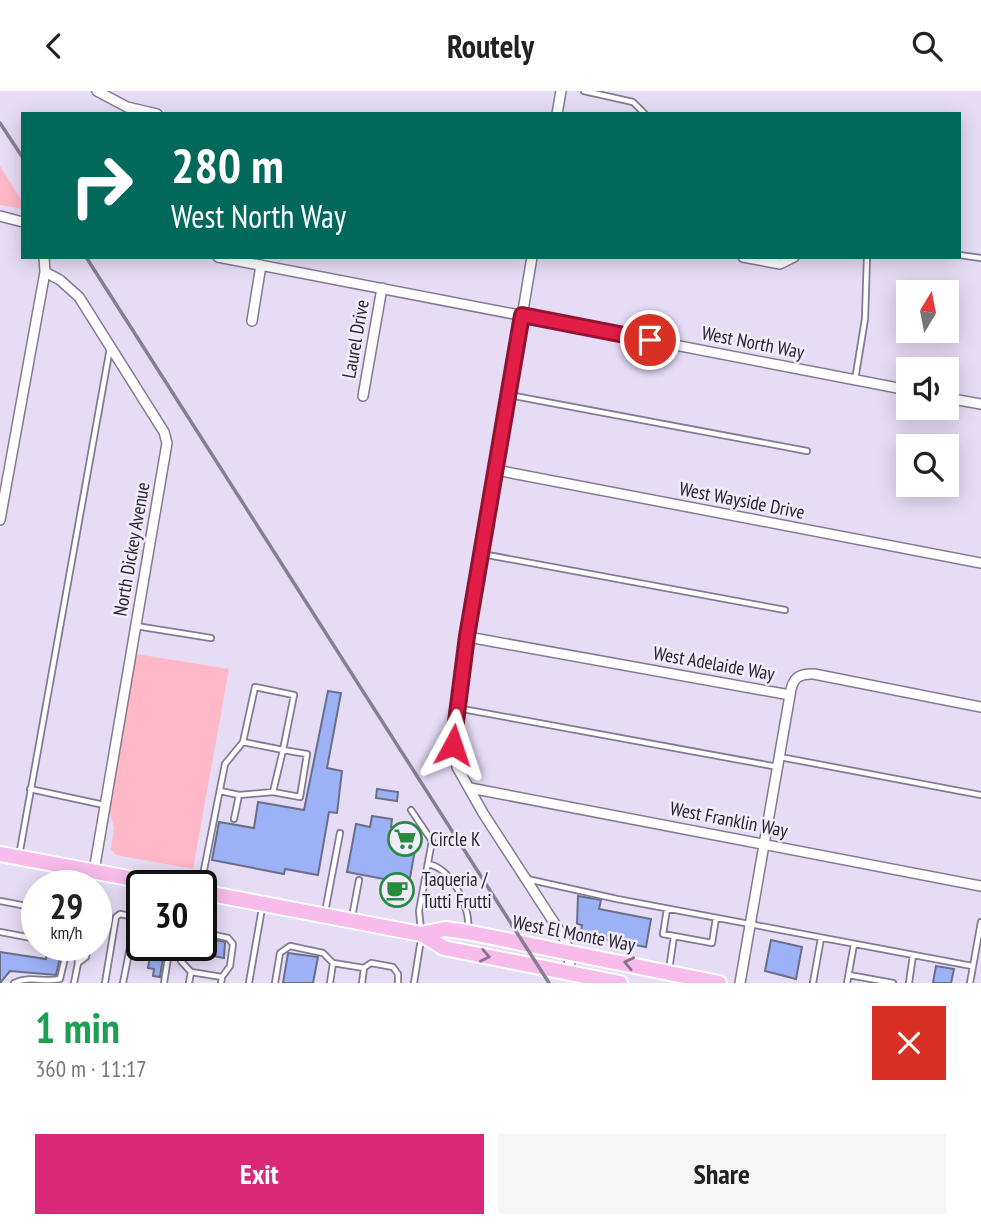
<!DOCTYPE html>
<html lang="en">
<head>
<meta charset="utf-8">
<style>
  :root { --surface:#fff; --page:#f6f6f6; --text:#222; --muted:#767676; --accent:#db2777 }
  body { margin:0; font-family:"PT Sans Narrow",sans-serif; background:var(--page); color:var(--text); height:100vh; display:flex; flex-direction:column; font-size:26px; white-space:nowrap }
  * { box-sizing:border-box; margin:0 }
  p { font-size:23px; color:var(--muted) }
  .icon { flex:none; width:38px; height:38px; fill:none; stroke:currentColor; stroke-width:2; stroke-linecap:round; stroke-linejoin:round }
  .map { position:relative; height:892px; overflow:hidden }
  .sheet { display:flex; flex-direction:column; background:var(--surface); flex:1 }
  .sheet>* { flex:none }
  .banner { position:absolute; left:21px; top:21px; width:940px; height:147px; border-radius:0px; box-shadow:0 4px 18px #0003; background:#00695c; color:#fff; overflow:hidden }
  .needle { width:46px; rotate:10deg }
  .fabs { position:absolute; left:896px; top:189px; display:grid; gap:14px }
  .fabs a { display:grid; place-items:center; width:63px; height:63px; border-radius:0px; background:var(--surface); box-shadow:0 4px 18px #0003; font-size:35px }
  .speed { position:absolute; left:21px; top:779px; display:flex; gap:14px; font-size:35px; font-weight:700; text-align:center }
  .speed>* { display:grid; place-content:center; width:91px; height:91px; border-radius:50%; background:var(--surface); box-shadow:0 4px 18px #0003; line-height:1 }
  .speed small { font-size:18px; font-weight:400 }
  .speed .limit { border:4px solid #111; border-radius:10px; background:#fff; color:#111 }
  .pin { position:absolute; display:grid; place-items:center; width:60px; height:60px; color:#fff; margin:-30px; border:4px solid #fff; border-radius:50%; box-shadow:0 2px 7px #0007 }
  .me { position:absolute; width:77px; margin:-38px; rotate:5deg; stroke-linejoin:round; filter:drop-shadow(0 0 5px #0008) }
  .turn { display:flex; align-items:center; gap:24px; height:147px; padding:0 35px; font-size:32px }
  .turn .icon { width:91px; height:91px; stroke-width:2.5 }
  .turn b { display:block; font-size:49px; line-height:60px }
  .round { display:grid; place-items:center; flex:none; width:74px; height:74px; border-radius:0px; background:var(--page) }
  .head { display:flex; align-items:center; justify-content:space-between; height:119px; padding:0 35px }
  h1 { font-size:42px; font-weight:600; line-height:52px; color:#1e9e55 }
  .action { display:flex; gap:14px; margin-top:auto; padding:14px 35px }
  .action a { flex:1; height:80px; border-radius:0px; background:var(--accent); color:#fff; font-size:28px; font-weight:600; line-height:80px; text-align:center }
  .action a+a { background:var(--page); color:var(--text) }
  header { display:flex; justify-content:space-between; align-items:center; height:91px; padding:0 35px; background:var(--surface); font-size:32px; font-weight:600 }
  .map>svg:first-child { display:block }
  .green { fill:#ffb8c8 }
  .building { fill:#9db1f7; stroke:#686f86; stroke-width:2 }
  .lines { fill:none; stroke-linecap:round; stroke-linejoin:round }
  .service-casing { stroke:#837a92; stroke-width:8 }
  .minor-casing { stroke:#837a92; stroke-width:12 }
  .primary-casing { stroke:#fff; stroke-width:18 }
  .service { stroke:#fff; stroke-width:4.5 }
  .minor { stroke:#fff; stroke-width:9 }
  .primary { stroke:#f7bbec; stroke-width:14 }
  .rail { stroke:#867f91; stroke-width:3.5 }
  .oneway { stroke:#8e6e8c }
  .route-casing { stroke:#92132f; stroke-width:18 }
  .route { stroke:#e11d48; stroke-width:12 }
  .labels { text-anchor:middle; dominant-baseline:central; stroke-width:5; stroke-linejoin:round; paint-order:stroke }
  .street-label { font-size:19px; fill:#26222c; stroke:#f1ebfb }
  .poi-label { font-size:19px; fill:#26222c; stroke:#f1ebfb; text-anchor:start }
</style>
</head>
<body>
<header><svg class="icon" aria-label="back" viewBox="0 0 24 24"><path d="M15 5l-7 7 7 7"/></svg>Routely<svg class="icon" aria-label="search" viewBox="0 0 24 24"><circle cx="10" cy="10" r="6"/><path d="M15 15l6 6"/></svg></header>
<div class="map">
<svg width="981" height="892" viewBox="0 0 981 892">
  <rect width="100%" height="100%" fill="#e6dcf6"/>
  <path class="green" d="M0 75 23 112V118L0 114Z
    M136 563 229 578 193 778 116 764 111 758 114 737 109 717Z"/>
  <path class="building" d="M328 600 341 602 327 677 342 680 337 722 329 721 318 784 285 778 284 783 212 769 219 731 254 737 258 711 304 719Z
    M377 698 398 701 397 710 376 707Z
    M372 725 392 728 391 736 418 742 406 809 382 804 384 788 347 781 356 733 370 736Z
    M578 805 601 809 599 818 651 828 646 856 598 847 599 843 581 840 582 834 577 833Z
    M201 846 225 851 224 867 186 860 187 854H201Z
    M771 849 802 856 796 888 765 880Z
    M152 854H165L160 886 153 885 154 878 148 877Z
    M47 859 61 862 56 884 10 880 0 892V861L46 868Z
    M288 862 318 866 313 892H283Z
    M936 875 954 878 951 892H933Z"/>
  <g class="lines">
    <g class="service-casing">
      <path id="service" d="M584 0 633 11 645 23
        M959 164 981 167
        M855 289 865 228 867 166
        M509 304 807 360
        M482 463 785 519
        M136 535 211 547
        M457 617 778 676
        M780 666 981 704
        M30 698 104 714
        M220 700 239 704 234 728
        M239 704 273 701 283 659 307 663 300 706 273 701
        M411 719 432 750 419 820 421 839
        M19 765 110 257
        M428 773C451 777 471 816 468 838
        M527 788 617 808 972 875
        M92 794 93 782
        M201 794 225 673 243 651 255 596 294 604 283 659 243 651
        M0 810 37 817
        M667 818 663 843 712 852 716 827
        M325 821 340 742
        M352 826 359 789
        M0 841 37 848
        M201 841 228 847 233 853 230 875 222 886
        M182 854 181 870 191 881
        M78 872 86 866 88 854
        M365 876 371 872 393 876 398 883V892
        M669 879 674 845
        M849 884 893 892
        M14 892C29 884 45 892 60 888L68 854
        M74 892 78 872 76 854
        M105 892 116 826 120 823 142 827
        M123 892 136 826
        M164 892 170 854
        M189 892 191 881 222 886 221 892
        M249 892 262 817
        M275 892 280 862 290 855 323 862 333 872
        M330 892 333 872 364 877 362 892
        M414 892 421 848
        M813 892 821 847
        M847 892 854 853
        M909 892 913 864
        M970 892 981 831"/>
    </g>
    <g class="minor-casing">
      <path id="minor" d="M97 0 127 16 157 23
        M557 23 561 0
        M0 125 23 131
        M218 166 908 299
        M532 166 468 546 453 654 457 676 483 722 564 847 569 860 570 882
        M743 166 780 173 794 166
        M45 181 60 189 79 206 164 341 167 352 94 780
        M252 230 261 174
        M363 305 382 197
        M947 307 981 313
        M496 379 981 472
        M0 429 45 181 44 166
        M468 546 790 604C792 588 798 582 814 583L981 616
        M470 697 981 795
        M740 892 790 604"/>
    </g>
    <g class="primary-casing">
      <path id="primary" d="M0 763 166 794
        M201 801 421 843 444 857 620 892
        M421 843 445 838 467 841 719 892"/>
    </g>
    <use href="#service" class="service"/>
    <use href="#minor" class="minor"/>
    <use href="#primary" class="primary"/>
    <path class="rail" d="M0 32 23 67
      M86 166 549 892"/>
  </g>
  <defs><path id="oneway-chevron" d="M-2-3.5L2.5 0L-2 3.5" fill="none" stroke-width="1.6" stroke-linecap="round" stroke-linejoin="round" transform="scale(1.75)"/></defs>
  <g class="oneway">
    <use href="#oneway-chevron" transform="translate(485 865) rotate(11)"/>
    <use href="#oneway-chevron" transform="translate(629 872) rotate(-168)"/>
  </g>
  <g class="lines">
    <g class="route-casing">
      <path id="route" d="M453 654 467 545 522 224 650 249"/>
    </g>
    <use href="#route" class="route"/>
  </g>
  <defs>
    <g id="supermarket-ring" transform="scale(1.75)"><circle r="9.5" fill="#f1ebfb" stroke="#268a3f" stroke-width="1.5"/><path d="M-6-5.5h2.5l.6 2H6L4.5 2H-2.5L-4.4-4H-6ZM-1.5 3.2a1.3 1.3 0 1 0 .1 0ZM3 3.2a1.3 1.3 0 1 0 .1 0Z" fill="#268a3f"/></g>
    <g id="cafe-ring" transform="scale(1.75)"><circle r="9.5" fill="#f1ebfb" stroke="#268a3f" stroke-width="1.5"/><path d="M-5.5-4.5H6V0H3Q3 3.5 0 3.5H-2.5Q-5.5 3.5-5.5 0ZM3-3.2v2h1.7v-2ZM-6 4.5H4V6H-6Z" fill="#268a3f"/></g>
  </defs>
  <g fill-rule="evenodd">
    <use href="#supermarket-ring" x="405" y="748"/>
    <use href="#cafe-ring" x="397" y="799"/>
  </g>
  <g class="labels">
    <g class="street-label">
      <text transform="translate(355 248) rotate(-80)">Laurel Drive</text>
      <text transform="translate(753 251) rotate(11)">West North Way</text>
      <text transform="translate(742 409) rotate(11)">West Wayside Drive</text>
      <text transform="translate(131 458) rotate(-80)">North Dickey Avenue</text>
      <text transform="translate(714 572) rotate(10)">West Adelaide Way</text>
      <text transform="translate(729 728) rotate(11)">West Franklin Way</text>
      <text transform="translate(574 842) rotate(11)">West El Monte Way</text>
    </g>
    <g class="poi-label">
      <text x="430" y="748">Circle K</text>
      <text x="422" y="788">Taqueria /<tspan x="422" dy="22">Tutti Frutti</tspan></text>
    </g>
  </g>
</svg>
<div class="fabs">
<a><svg class="needle" viewBox="-14 -14 28 28"><path d="M0-13l5 13h-10z" fill="#e53935"/><path d="M0 13l5-13h-10z" fill="#767676"/></svg></a>
<a><svg class="icon" aria-label="sound" viewBox="0 0 24 24"><path d="M4 9h4l5-4v14l-5-4H4zM17 9q2 3 0 6"/></svg></a>
<a><svg class="icon" aria-label="search" viewBox="0 0 24 24"><circle cx="10" cy="10" r="6"/><path d="M15 15l6 6"/></svg></a>
</div>
<div class="speed"><div>29<small>km/h</small></div><div class="limit">30</div></div>
<div class="pin" style="left:650px;top:249px;background:#d93025"><svg class="icon" aria-label="arrive" viewBox="0 0 24 24"><path d="M6 21V4h12l-3 4 3 4H6"/></svg></div>
<svg class="me" style="left:453px;top:654px" viewBox="-20 -20 40 40"><path d="M0-17L14 15 0 8-14 15z" fill="#e11d48" stroke="#fff" stroke-width="4"/></svg>
<div class="banner">
<div class="turn"><svg class="icon" aria-label="right" viewBox="0 0 24 24"><path d="M7 20v-9h11M14 6l5 5-5 5"/></svg><div><b>280 m</b>West North Way</div></div>
</div>
</div>
<section class="sheet">
<div class="head"><div><h1>1 min</h1><p>360 m · 11:17</p></div><a class="round" style="background:#d93025;color:#fff"><svg class="icon" aria-label="close" viewBox="0 0 24 24"><path d="M6 6l12 12M18 6L6 18"/></svg></a></div>
<div class="action"><a>Exit</a><a>Share</a></div>
</section>
</body>
</html>
